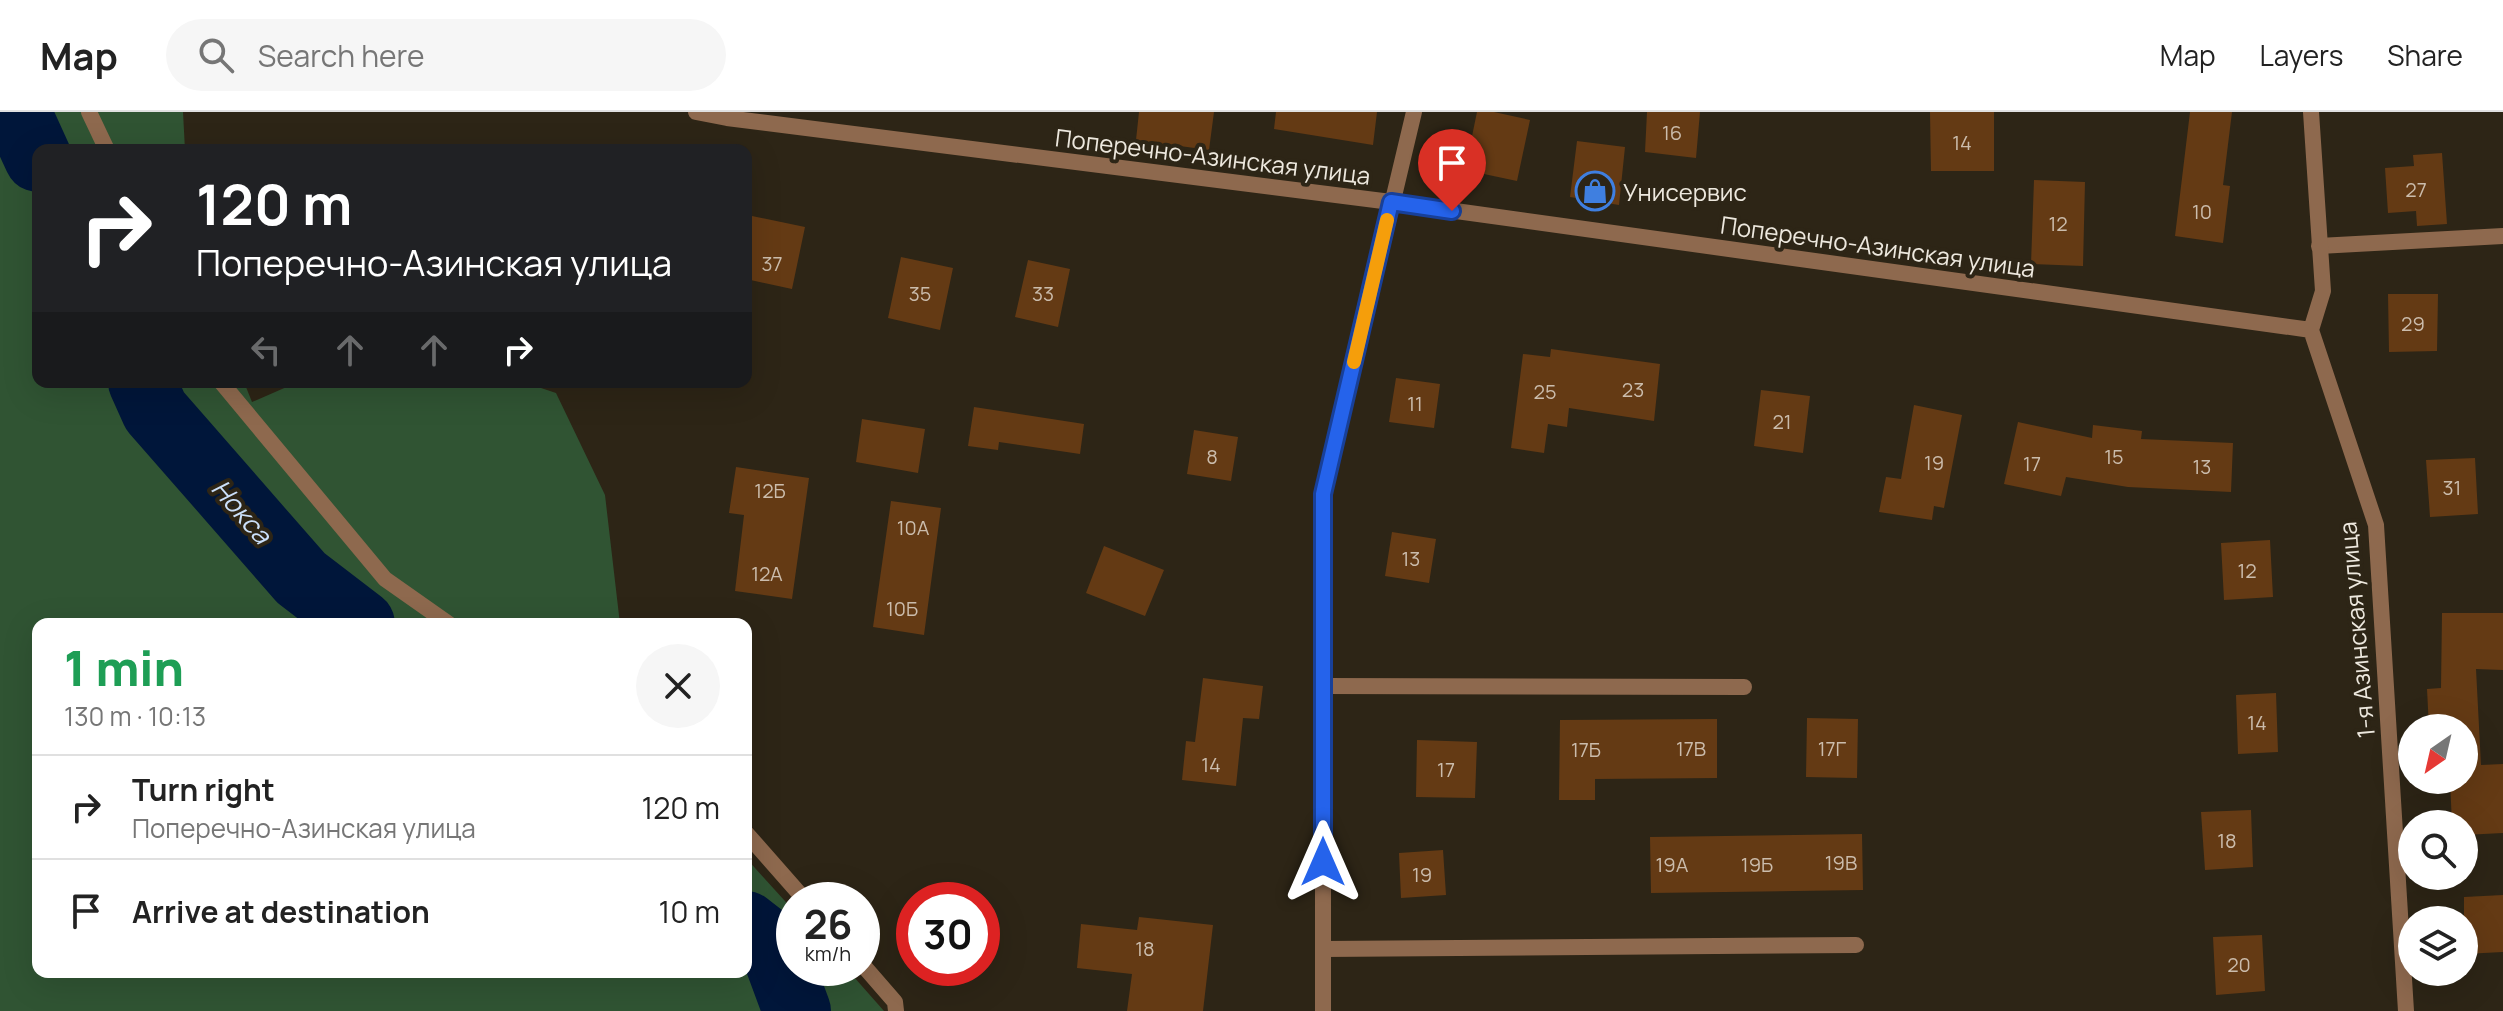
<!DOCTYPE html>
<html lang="en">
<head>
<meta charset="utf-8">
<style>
  :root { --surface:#fff; --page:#f6f6f6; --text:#222; --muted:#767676; --line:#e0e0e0 }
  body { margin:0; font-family:Manrope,sans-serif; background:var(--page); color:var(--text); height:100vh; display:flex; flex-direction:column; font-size:30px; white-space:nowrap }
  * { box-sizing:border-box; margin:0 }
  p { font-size:26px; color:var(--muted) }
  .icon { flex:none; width:44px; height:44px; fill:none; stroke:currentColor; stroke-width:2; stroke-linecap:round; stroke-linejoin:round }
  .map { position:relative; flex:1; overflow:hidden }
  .drawer { position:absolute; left:32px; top:506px; width:720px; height:360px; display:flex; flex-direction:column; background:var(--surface); border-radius:16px; box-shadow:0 8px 32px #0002 }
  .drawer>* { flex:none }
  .guide { position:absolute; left:32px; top:32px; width:720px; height:244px; border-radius:16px; box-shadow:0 8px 32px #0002; background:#202124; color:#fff; overflow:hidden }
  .needle { width:52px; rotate:214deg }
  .tools { position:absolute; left:2398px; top:602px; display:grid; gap:16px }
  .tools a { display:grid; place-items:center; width:80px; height:80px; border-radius:50%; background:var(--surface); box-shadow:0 8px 32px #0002; font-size:40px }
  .speed { position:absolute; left:776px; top:770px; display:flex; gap:16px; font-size:40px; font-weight:700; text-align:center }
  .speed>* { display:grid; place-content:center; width:104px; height:104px; border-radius:50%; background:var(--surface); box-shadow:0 8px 32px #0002; line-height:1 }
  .speed small { font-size:20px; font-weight:400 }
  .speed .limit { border:12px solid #d22; background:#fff; color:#111 }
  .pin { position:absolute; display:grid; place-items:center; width:68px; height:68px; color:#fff; margin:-82px -34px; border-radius:50% 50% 50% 0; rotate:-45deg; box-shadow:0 0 8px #0007 }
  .pin .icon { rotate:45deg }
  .me { position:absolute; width:88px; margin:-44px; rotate:0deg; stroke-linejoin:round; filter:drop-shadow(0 0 6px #0008) }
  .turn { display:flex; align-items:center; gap:28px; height:168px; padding:0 32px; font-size:36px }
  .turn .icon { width:104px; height:104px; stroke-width:2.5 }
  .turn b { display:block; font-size:56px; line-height:68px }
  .lanes { display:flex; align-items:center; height:76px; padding:0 32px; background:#0003; justify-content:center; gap:40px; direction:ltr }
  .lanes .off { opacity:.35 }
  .round { display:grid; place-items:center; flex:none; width:84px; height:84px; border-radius:42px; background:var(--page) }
  .head { display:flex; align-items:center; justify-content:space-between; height:136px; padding:0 32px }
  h1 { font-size:48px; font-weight:800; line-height:60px; color:#1e9e55 }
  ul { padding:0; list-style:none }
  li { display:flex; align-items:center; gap:24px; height:104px; padding:0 32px; border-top:2px solid var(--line) }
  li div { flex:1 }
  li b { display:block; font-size:30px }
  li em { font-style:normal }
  header { display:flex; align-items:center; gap:48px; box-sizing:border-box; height:112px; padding:0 40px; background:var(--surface); border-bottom:2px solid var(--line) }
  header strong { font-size:38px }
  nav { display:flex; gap:44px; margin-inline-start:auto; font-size:28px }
  .search { width:560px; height:72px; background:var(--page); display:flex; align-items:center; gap:20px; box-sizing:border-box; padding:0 28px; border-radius:44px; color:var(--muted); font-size:30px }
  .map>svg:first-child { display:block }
  .green { fill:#305433 }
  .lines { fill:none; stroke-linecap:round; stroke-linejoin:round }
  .river { stroke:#00163a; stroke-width:68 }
  .building { fill:#643a14 }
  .lane { stroke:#8e694e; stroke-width:16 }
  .street { stroke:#8e694e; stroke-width:16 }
  .route-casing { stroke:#184099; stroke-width:20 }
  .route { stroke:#2563eb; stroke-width:14 }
  .slow { stroke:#f59e0b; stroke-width:14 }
  .labels { text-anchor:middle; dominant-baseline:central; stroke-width:8; stroke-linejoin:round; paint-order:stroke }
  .number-label { font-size:20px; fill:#cbbcac }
  .street-label { font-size:24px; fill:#ede8de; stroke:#2d2516 }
  .poi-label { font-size:24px; fill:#ede8de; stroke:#2d2516; text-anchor:start }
  .water-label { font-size:26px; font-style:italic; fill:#cbe0fa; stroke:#2d2516 }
</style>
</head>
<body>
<header>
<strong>Map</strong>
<div class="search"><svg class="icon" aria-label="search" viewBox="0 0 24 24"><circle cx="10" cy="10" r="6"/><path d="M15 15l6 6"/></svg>Search here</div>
<nav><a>Map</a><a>Layers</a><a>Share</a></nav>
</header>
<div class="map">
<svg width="2503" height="899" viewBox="0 0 2503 899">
  <rect width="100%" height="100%" fill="#2d2516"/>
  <path class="green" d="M0 0H183L185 38H38V270H244L252 290 298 270H523L556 281 605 383 620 512H38V860H746V746L794 799V856H846L884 899H0Z"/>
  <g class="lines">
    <path class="river" d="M17 0 38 46
      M142 270 155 299 301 466 361 512
      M746 813 773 834 797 899"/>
  </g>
  <path class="building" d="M1139 0H1214L1209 38 1136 28Z
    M1276 0H1377L1373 33 1274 17Z
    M1477 0H1494L1530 8 1517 69 1465 58Z
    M1647 0H1700L1696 46 1645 40Z
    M1930 0H1994V59H1931Z
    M2190 0H2232L2223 73 2230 74 2223 131 2175 124Z
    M1577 29 1625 35 1619 93 1570 85Z
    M2442 41 2447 112 2417 114 2416 99 2388 101 2385 56 2414 54 2413 43Z
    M2034 68 2085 70 2083 154 2031 152Z
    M752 104 805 115 792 177 746 167V134Z
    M901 145 953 156 940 218 888 206Z
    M1028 148 1070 157 1058 215 1015 205Z
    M2388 182H2438L2437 239 2389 240Z
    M1551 237 1660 252 1654 309 1569 296 1567 315 1548 312 1544 341 1511 336 1523 242 1550 245Z
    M1396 266 1440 272 1434 316 1389 310Z
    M1761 278 1810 284 1803 341 1754 334Z
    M1914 293 1962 303 1944 396 1934 394 1932 408 1879 400 1886 365 1901 367Z
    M974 295 1084 312 1080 342 999 330 998 338 968 334Z
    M862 307 925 317 918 361 856 350Z
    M2018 310 2092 326 2093 313 2142 319 2141 327 2233 331 2231 380 2128 375 2066 365 2061 384 2004 372Z
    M1194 318 1238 325 1231 369 1187 362Z
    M2475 346 2478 402 2430 405 2426 348Z
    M736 355 809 366 792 487 735 479 744 403 729 401Z
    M891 389 941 396 924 523 873 515Z
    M1392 420 1436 427 1429 471 1385 464Z
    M2270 428 2273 485 2224 488 2221 431Z
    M1104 434 1164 458 1145 504 1086 481Z
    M2442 501H2503V558L2476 557 2481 653 2503 652V721L2464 723V712H2452L2450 668H2464V616H2429L2427 577 2441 576Z
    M1203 566 1263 574 1259 607 1243 606 1236 674 1182 668 1186 629 1195 630Z
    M2276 581 2278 640 2238 642 2236 583Z
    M1807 606 1858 607 1857 666 1806 665Z
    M1717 607V666L1595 667V688H1559L1560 608Z
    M1417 628 1477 630 1475 686 1416 685Z
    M2251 698 2253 755 2205 758 2201 700Z
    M1862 722 1863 778 1651 781 1650 725Z
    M1443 738 1446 783 1401 786 1399 741Z
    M2503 783V840L2464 842V785Z
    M1139 805 1213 813 1203 899H1127L1132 862 1077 856 1081 812 1137 818Z
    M2262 823 2265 879 2216 883 2213 825Z"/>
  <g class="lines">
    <path class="lane" d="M89 0 107 38
      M2319 134 2503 124
      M221 270 385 467 449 512
      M1323 574 1744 575
      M746 721 805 788
      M1323 837 1856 833
      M862 852 895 890 896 899"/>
    <path class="street" d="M696 0 727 6 1391 90 2311 218
      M2311 0 2323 179 2311 218 2376 413 2406 899
      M1323 899V382L1414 0"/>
  </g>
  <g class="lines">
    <g class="route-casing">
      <path id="route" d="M1323 750V382L1391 90 1452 99"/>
    </g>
    <use href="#route" class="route"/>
    <path class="slow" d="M1354 250 1387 108"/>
  </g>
  <defs>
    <g id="shop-ring" transform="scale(2)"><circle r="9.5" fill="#2d2516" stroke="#3f7fe0" stroke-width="1.5"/><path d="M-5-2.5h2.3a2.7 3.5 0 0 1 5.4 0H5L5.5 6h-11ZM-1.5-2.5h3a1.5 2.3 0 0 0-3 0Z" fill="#3f7fe0"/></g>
  </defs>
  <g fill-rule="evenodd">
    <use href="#shop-ring" x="1595" y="79"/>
  </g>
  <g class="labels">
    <g class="number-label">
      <text x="1672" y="20">16</text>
      <text x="1962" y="30">14</text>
      <text x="2416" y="77">27</text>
      <text x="2202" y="99">10</text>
      <text x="2058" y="111">12</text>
      <text x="772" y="151">37</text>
      <text x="920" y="181">35</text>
      <text x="1043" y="181">33</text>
      <text x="2413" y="211">29</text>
      <text x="1633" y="277">23</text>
      <text x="1545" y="279">25</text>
      <text x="1415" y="291">11</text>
      <text x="1782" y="309">21</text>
      <text x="1212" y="344">8</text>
      <text x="2114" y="344">15</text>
      <text x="1934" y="350">19</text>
      <text x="2032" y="351">17</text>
      <text x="2202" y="354">13</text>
      <text x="2452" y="375">31</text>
      <text x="770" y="378">12Б</text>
      <text x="913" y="415">10А</text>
      <text x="1411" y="446">13</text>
      <text x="2247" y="458">12</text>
      <text x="767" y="461">12А</text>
      <text x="902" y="496">10Б</text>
      <text x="2257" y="610">14</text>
      <text x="1691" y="636">17В</text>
      <text x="1832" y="636">17Г</text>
      <text x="1586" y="637">17Б</text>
      <text x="1211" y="652">14</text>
      <text x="1446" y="657">17</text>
      <text x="2227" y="728">18</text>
      <text x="1841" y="750">19В</text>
      <text x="1672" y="752">19А</text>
      <text x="1757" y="752">19Б</text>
      <text x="1422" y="762">19</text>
      <text x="1145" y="836">18</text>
      <text x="2239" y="852">20</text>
    </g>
    <g class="street-label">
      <text transform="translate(1213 44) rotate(7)">Поперечно-Азинская улица</text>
      <text transform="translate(1878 134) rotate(8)">Поперечно-Азинская улица</text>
      <text transform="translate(2356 518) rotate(-95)">1-я Азинская улица</text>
    </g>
    <g class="poi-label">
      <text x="1623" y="79">Унисервис</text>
    </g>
    <g class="water-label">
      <text transform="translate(242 399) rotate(49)">Нокса</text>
    </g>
  </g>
</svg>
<div class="tools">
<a><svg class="needle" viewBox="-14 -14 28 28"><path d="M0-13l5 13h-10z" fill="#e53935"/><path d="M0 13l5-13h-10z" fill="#767676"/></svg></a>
<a><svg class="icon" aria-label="search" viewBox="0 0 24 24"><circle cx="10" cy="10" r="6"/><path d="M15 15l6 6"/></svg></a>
<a><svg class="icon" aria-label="layers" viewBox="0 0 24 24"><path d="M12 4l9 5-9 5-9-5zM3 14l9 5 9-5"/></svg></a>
</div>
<div class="speed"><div>26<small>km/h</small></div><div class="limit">30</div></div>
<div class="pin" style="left:1452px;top:99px;background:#d93025"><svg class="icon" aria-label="arrive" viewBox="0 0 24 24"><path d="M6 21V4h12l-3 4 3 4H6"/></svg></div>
<svg class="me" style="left:1323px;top:750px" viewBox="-20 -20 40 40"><path d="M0-17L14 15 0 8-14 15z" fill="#2563eb" stroke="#fff" stroke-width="4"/></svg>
<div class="guide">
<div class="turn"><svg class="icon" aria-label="right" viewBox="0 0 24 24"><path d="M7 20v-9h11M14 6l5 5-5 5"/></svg><div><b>120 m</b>Поперечно-Азинская улица</div></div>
<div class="lanes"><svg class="icon off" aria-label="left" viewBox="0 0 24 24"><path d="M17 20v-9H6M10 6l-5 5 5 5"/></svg><svg class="icon off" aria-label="ahead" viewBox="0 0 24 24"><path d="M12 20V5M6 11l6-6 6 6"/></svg><svg class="icon off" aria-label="ahead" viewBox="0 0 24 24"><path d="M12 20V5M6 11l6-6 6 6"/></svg><svg class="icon" aria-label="right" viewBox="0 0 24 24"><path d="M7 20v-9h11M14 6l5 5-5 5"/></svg></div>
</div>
<section class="drawer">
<div class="head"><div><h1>1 min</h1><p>130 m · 10:13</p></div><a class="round"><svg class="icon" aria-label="close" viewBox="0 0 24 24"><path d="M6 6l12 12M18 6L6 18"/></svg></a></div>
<ul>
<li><svg class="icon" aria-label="right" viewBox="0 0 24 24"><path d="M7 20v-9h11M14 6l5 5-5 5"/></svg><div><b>Turn right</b><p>Поперечно-Азинская улица</p></div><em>120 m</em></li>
<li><svg class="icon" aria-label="arrive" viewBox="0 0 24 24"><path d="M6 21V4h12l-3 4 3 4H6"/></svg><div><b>Arrive at destination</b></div><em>10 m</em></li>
</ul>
</section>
</div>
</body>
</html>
